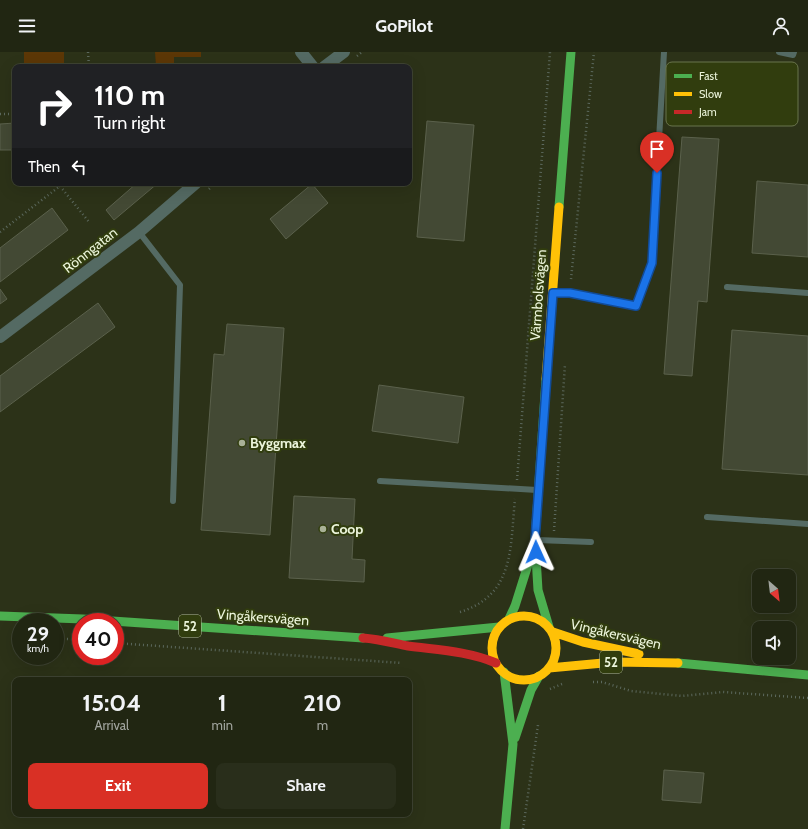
<!DOCTYPE html>
<html lang="en">
<head>
<meta charset="utf-8">
<style>
  :root { --surface:#212612; --page:#292e1b; --text:#f1f3f6; --muted:#a2a59f; --line:#3e4332; --accent:#d93025 }
  body { margin:0; font-family:Cabin,sans-serif; background:var(--page); color:var(--text); height:100vh; display:flex; flex-direction:column; font-size:15px; white-space:nowrap }
  * { box-sizing:border-box; margin:0 }
  p { font-size:13px; color:var(--muted) }
  .icon { flex:none; width:22px; height:22px; fill:none; stroke:currentColor; stroke-width:2; stroke-linecap:round; stroke-linejoin:round }
  .map { position:relative; flex:1; overflow:hidden }
  .panel { position:absolute; left:12px; top:625px; width:400px; height:140px; display:flex; flex-direction:column; background:var(--surface); border-radius:8px; box-shadow:0 4px 16px #0002,0 0 0 1px var(--line) }
  .panel>* { flex:none }
  .top-card { position:absolute; left:12px; top:12px; width:400px; height:122px; border-radius:8px; box-shadow:0 4px 16px #0002,0 0 0 1px var(--line); background:#202124; color:#fff; overflow:hidden }
  .needle { width:26px; rotate:152deg }
  .fabs { position:absolute; left:752px; top:517px; display:grid; gap:8px }
  .fabs a { display:grid; place-items:center; width:44px; height:44px; border-radius:8px; background:var(--surface); box-shadow:0 4px 16px #0002,0 0 0 1px var(--line); font-size:20px }
  .speed { position:absolute; left:12px; top:561px; display:flex; gap:8px; font-size:20px; font-weight:700; text-align:center }
  .speed>* { display:grid; place-content:center; width:52px; height:52px; border-radius:50%; background:var(--surface); box-shadow:0 4px 16px #0002,0 0 0 1px var(--line); line-height:1 }
  .speed small { font-size:10px; font-weight:400 }
  .speed .limit { border:6px solid #d22; background:#fff; color:#111 }
  .pin { position:absolute; display:grid; place-items:center; width:34px; height:34px; color:#fff; margin:-41px -17px; border-radius:50% 50% 50% 0; rotate:-45deg; box-shadow:0 0 4px #0007 }
  .pin .icon { rotate:45deg }
  .me { position:absolute; width:44px; margin:-22px; rotate:359deg; stroke-linejoin:round; filter:drop-shadow(0 0 3px #0008) }
  .turn { display:flex; align-items:center; gap:14px; height:84px; padding:0 16px; font-size:18px }
  .turn .icon { width:52px; height:52px; stroke-width:2.5 }
  .turn b { display:block; font-size:28px; line-height:34px }
  .then { display:flex; align-items:center; height:38px; padding:0 16px; background:#0003; gap:8px; font-size:15px }
  .eta { display:flex; justify-content:space-evenly; align-items:center; height:68px; text-align:center }
  .eta b { font-size:24px; font-weight:700; line-height:28px }
  .cta { display:flex; gap:8px; margin-top:auto; padding:8px 16px }
  .cta a { flex:1; height:46px; border-radius:8px; background:var(--accent); color:#fff; font-size:16px; font-weight:700; line-height:46px; text-align:center }
  .cta a+a { background:var(--page); color:var(--text) }
  header { display:flex; justify-content:space-between; align-items:center; height:52px; padding:0 16px; background:var(--surface); font-size:18px; font-weight:700 }
  .map>svg:first-child { display:block }
  .green { fill:#5c3706 }
  .building { fill:#434934; stroke:#5b614c }
  .lines { fill:none; stroke-linecap:round; stroke-linejoin:round }
  .path { stroke:#5c695e; stroke-width:2.5; stroke-dasharray:1 3; stroke-linecap:butt }
  .lane { stroke:#546a63; stroke-width:6 }
  .street { stroke:#546a63; stroke-width:12 }
  .fast { stroke:#4caf50; stroke-width:9 }
  .slow { stroke:#ffc107; stroke-width:9 }
  .jam { stroke:#c62828; stroke-width:9 }
  .route-casing { stroke:#114b97; stroke-width:10 }
  .route { stroke:#1a73e8; stroke-width:7 }
  .poi-dot { fill:#a9b197; stroke:#313d0e; stroke-width:1.5 }
  .labels { text-anchor:middle; dominant-baseline:central; stroke-width:4; stroke-linejoin:round; paint-order:stroke }
  .shield { fill:#313d0e; stroke:#b4be9e; stroke-width:1 }
  .shield-label { font-size:13px; font-weight:bold; fill:#ecf5db }
  .street-label { font-size:14px; fill:#ecf5db; stroke:#313d0e }
  .poi-label { font-size:14px; font-weight:bold; fill:#ecf5db; stroke:#313d0e; text-anchor:start }
  .key { fill:#313d0e; stroke:#69744c; stroke-width:1 }
  .key-label { font-size:11px; fill:#ecf5db }
</style>
</head>
<body>
<header><svg class="icon" aria-label="menu" viewBox="0 0 24 24"><path d="M4 6h16M4 12h16M4 18h16"/></svg>GoPilot<svg class="icon" aria-label="person" viewBox="0 0 24 24"><circle cx="12" cy="8" r="4"/><path d="M4 21q1-7 8-7t8 7"/></svg></header>
<div class="map">
<svg width="808" height="777" viewBox="0 0 808 777">
  <rect width="100%" height="100%" fill="#2c3218"/>
  <path class="green" d="M24 0H64V15H24Z
    M155 0H201V5H174V13L156 14Z"/>
  <path class="building" d="M427 69 474 73 464 189 417 185Z
    M15 71V98H0V72Z
    M682 85 719 87 707 250 698 249 692 324 664 322Z
    M757 129 808 133V205L752 201Z
    M137 131H158L114 168 106 158Z
    M312 132 328 151 286 187 270 167Z
    M52 156 68 178 0 230V196Z
    M0 237 7 247 0 252Z
    M98 251 115 275 0 360V324Z
    M227 272 284 276 270 483 201 478 214 302 224 303Z
    M732 278 808 284V423L722 417Z
    M379 333 464 345 458 391 372 379Z
    M294 444 355 447 352 507 365 508 364 530 289 526Z
    M664 718 704 721 701 751 662 748Z"/>
  <g class="lines">
    <path class="path" d="M88 0 89 15
      M357 4 362 0
      M0 62H15
      M60 134 89 170
      M209 137 215 131
      M0 180 64 131
      M571 227 594 0
      M517 428 550 0
      M554 479 565 312
      M460 560C515 543 510 495 515 447
      M55 586 81 588
      M115 591 402 611
      M593 630H602L631 639 682 644 723 640 808 646
      M550 637 562 632
      M523 777 538 673"/>
    <path class="lane" d="M779 0 793 3 794 0
      M139 180 180 233 173 449
      M727 235 808 241
      M554 241H570L636 254 652 211 664 0
      M380 429 537 438
      M707 465 808 472
      M537 488 591 490"/>
    <path class="street" d="M301 0 313 15
      M324 15 344 0
      M0 285 139 180 196 131"/>
    <path class="fast" d="M559 155 571 0
      M546 327 535 488 538 538 549 575
      M0 564 83 567 363 586
      M509 567 515 554 532 500
      M387 586 499 575
      M678 611 808 623
      M504 620 513 692 505 777
      M515 686 531 638 539 624"/>
    <path class="slow" d="M546 327 559 155
      M492 596a32 32 0 1 1 64 0a32 32 0 1 1-64 0Z
      M553 580 583 590 639 602
      M549 616 614 610 678 611"/>
    <path class="jam" d="M363 586C378 587 393 591 408 594 438 598 468 599 496 611"/>
  </g>
  <g class="lines">
    <g class="route-casing">
      <path id="route" d="M536 500 535 488 553 241H570L636 254 652 211 657 121"/>
    </g>
    <use href="#route" class="route"/>
  </g>
  <g class="poi-dot">
    <circle cx="242" cy="391" r="4"/>
    <circle cx="323" cy="477" r="4"/>
  </g>
  <g class="labels">
    <g class="shield">
      <rect x="179" y="563" width="22" height="22" rx="3"/>
      <rect x="600" y="599" width="22" height="22" rx="3"/>
    </g>
    <g class="shield-label">
      <text x="190" y="574">52</text>
      <text x="611" y="610">52</text>
    </g>
    <g class="street-label">
      <text transform="translate(90 198) rotate(-38)">Rönngatan</text>
      <text transform="translate(538 243) rotate(-86)">Värmbolsvägen</text>
      <text transform="translate(263 565) rotate(4)">Vingåkersvägen</text>
      <text transform="translate(616 582) rotate(13)">Vingåkersvägen</text>
    </g>
    <g class="poi-label">
      <text x="250" y="391">Byggmax</text>
      <text x="331" y="477">Coop</text>
    </g>
  </g>
  <rect x="666" y="10" width="132" height="64" rx="6" class="key"/>
  <rect x="674" y="22" width="18" height="4" fill="#4caf50"/>
  <rect x="674" y="40" width="18" height="4" fill="#ffc107"/>
  <rect x="674" y="58" width="18" height="4" fill="#c62828"/>
  <g class="key-label">
    <text x="699" y="28">Fast</text>
    <text x="699" y="46">Slow</text>
    <text x="699" y="64">Jam</text>
  </g>
</svg>
<div class="fabs">
<a><svg class="needle" viewBox="-14 -14 28 28"><path d="M0-13l5 13h-10z" fill="#e53935"/><path d="M0 13l5-13h-10z" fill="#a2a59f"/></svg></a>
<a><svg class="icon" aria-label="sound" viewBox="0 0 24 24"><path d="M4 9h4l5-4v14l-5-4H4zM17 9q2 3 0 6"/></svg></a>
</div>
<div class="speed"><div>29<small>km/h</small></div><div class="limit">40</div></div>
<div class="pin" style="left:657px;top:121px;background:#d93025"><svg class="icon" aria-label="arrive" viewBox="0 0 24 24"><path d="M6 21V4h12l-3 4 3 4H6"/></svg></div>
<svg class="me" style="left:536px;top:500px" viewBox="-20 -20 40 40"><path d="M0-17L14 15 0 8-14 15z" fill="#1a73e8" stroke="#fff" stroke-width="4"/></svg>
<div class="top-card">
<div class="turn"><svg class="icon" aria-label="right" viewBox="0 0 24 24"><path d="M7 20v-9h11M14 6l5 5-5 5"/></svg><div><b>110 m</b>Turn right</div></div>
<div class="then">Then<svg class="icon" aria-label="left" viewBox="0 0 24 24"><path d="M17 20v-9H6M10 6l-5 5 5 5"/></svg></div>
</div>
<section class="panel">
<div class="eta">
<div><b>15:04</b><p>Arrival</p></div>
<div><b>1</b><p>min</p></div>
<div><b>210</b><p>m</p></div>
</div>
<div class="cta"><a>Exit</a><a>Share</a></div>
</section>
</div>
</body>
</html>
